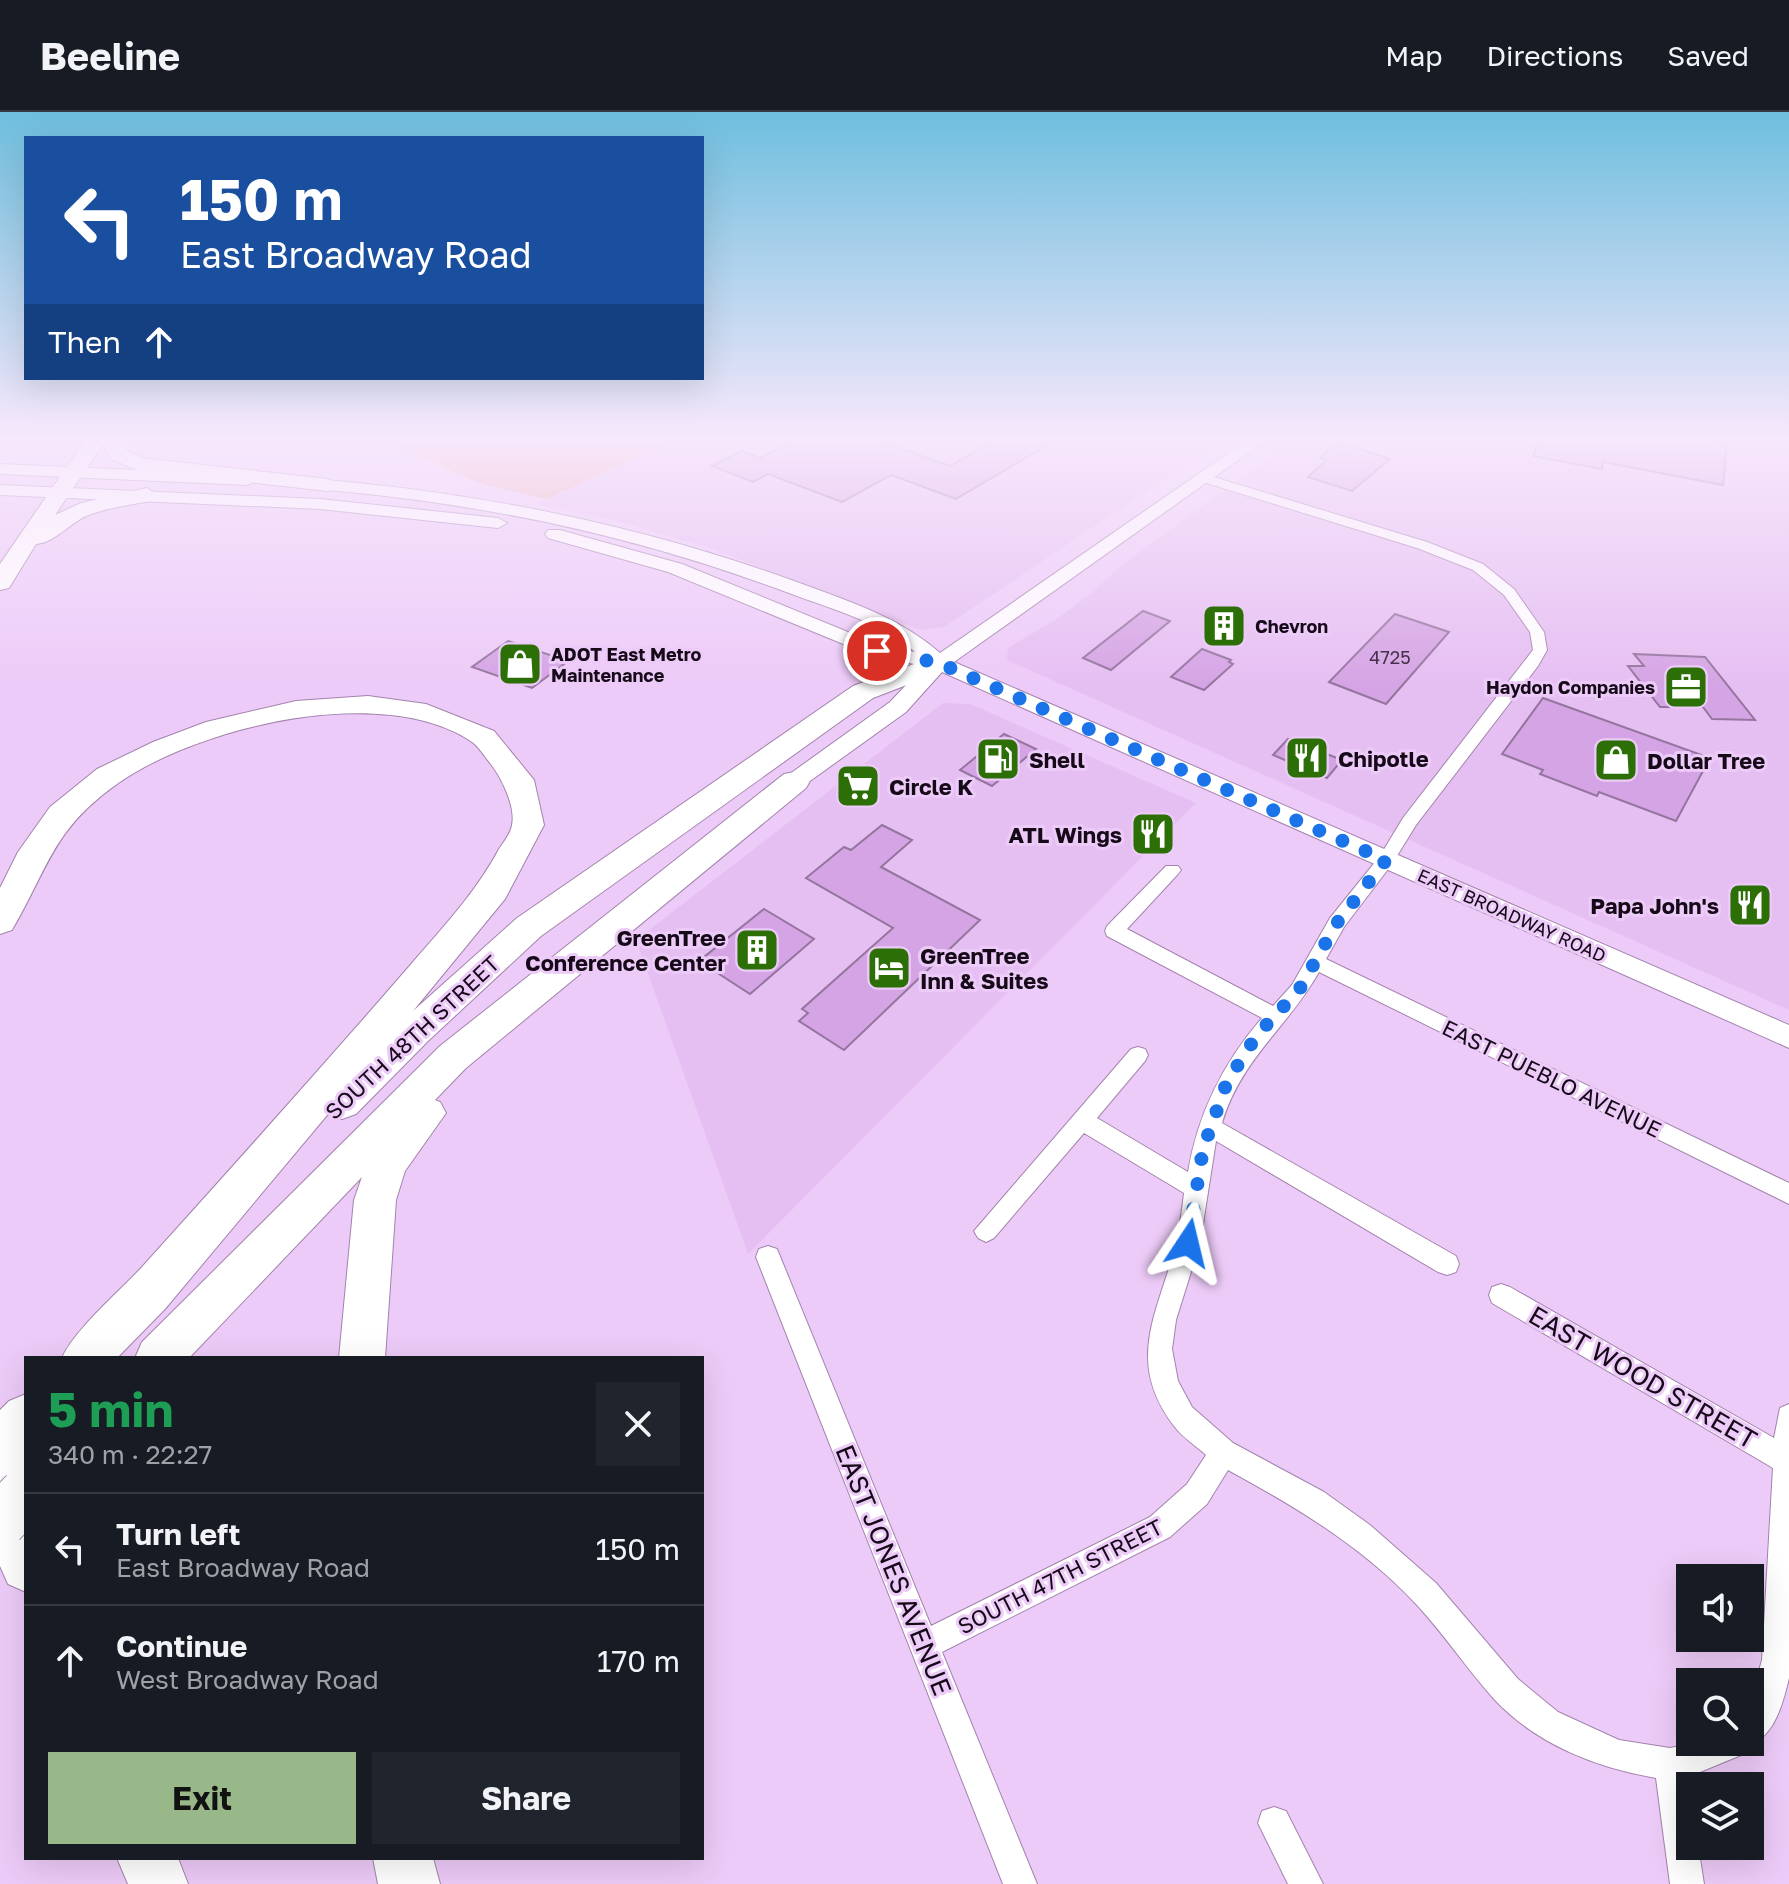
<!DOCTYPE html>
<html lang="en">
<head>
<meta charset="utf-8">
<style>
  :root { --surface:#171b24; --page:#20242c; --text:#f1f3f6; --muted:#9ea1a6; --line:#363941; --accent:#99b88a }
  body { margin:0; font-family:"Golos Text",sans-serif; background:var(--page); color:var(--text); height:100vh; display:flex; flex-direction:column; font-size:30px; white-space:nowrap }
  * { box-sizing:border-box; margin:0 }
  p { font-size:26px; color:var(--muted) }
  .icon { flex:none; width:44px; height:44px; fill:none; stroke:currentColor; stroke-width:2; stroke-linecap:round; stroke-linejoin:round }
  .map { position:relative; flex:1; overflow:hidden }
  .side { position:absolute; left:24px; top:1244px; width:680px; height:504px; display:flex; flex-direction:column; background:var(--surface); border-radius:0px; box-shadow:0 8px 32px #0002 }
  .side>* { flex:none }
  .top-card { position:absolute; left:24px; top:24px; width:680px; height:244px; border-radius:0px; box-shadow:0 8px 32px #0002; background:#1a4fa0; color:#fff; overflow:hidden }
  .buttons { position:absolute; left:1676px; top:1452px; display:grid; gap:16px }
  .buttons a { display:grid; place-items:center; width:88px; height:88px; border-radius:0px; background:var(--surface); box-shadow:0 8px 32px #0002; font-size:40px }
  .pin { position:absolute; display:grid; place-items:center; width:68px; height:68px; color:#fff; margin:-34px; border:4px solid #fff; border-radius:50%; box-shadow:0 2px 8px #0007 }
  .me { position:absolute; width:88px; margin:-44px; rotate:10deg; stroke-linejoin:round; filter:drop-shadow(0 0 6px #0008) }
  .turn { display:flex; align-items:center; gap:28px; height:168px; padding:0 24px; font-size:36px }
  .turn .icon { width:104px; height:104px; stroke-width:2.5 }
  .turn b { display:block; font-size:56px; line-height:68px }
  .then { display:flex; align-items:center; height:76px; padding:0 24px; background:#0003; gap:16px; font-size:30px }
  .round { display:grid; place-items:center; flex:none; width:84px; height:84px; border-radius:0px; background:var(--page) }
  .headline { display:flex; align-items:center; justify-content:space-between; height:136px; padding:0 24px }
  h1 { font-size:48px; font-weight:700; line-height:60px; color:#1e9e55 }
  .button { display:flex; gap:16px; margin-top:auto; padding:16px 24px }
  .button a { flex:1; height:92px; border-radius:0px; background:var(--accent); color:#111; font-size:32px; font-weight:700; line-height:92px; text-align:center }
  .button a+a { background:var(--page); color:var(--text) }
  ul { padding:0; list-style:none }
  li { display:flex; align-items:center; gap:24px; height:112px; padding:0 24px; border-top:2px solid var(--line) }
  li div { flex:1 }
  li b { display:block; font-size:30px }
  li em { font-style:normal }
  header { display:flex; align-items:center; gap:48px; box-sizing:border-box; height:112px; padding:0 40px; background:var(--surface); border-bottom:2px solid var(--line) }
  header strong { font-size:38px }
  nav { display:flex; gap:44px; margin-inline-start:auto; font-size:28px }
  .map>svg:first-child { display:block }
  .built { fill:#e6bff2 }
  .green { fill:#f0adae }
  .building { fill:#d5a4e4; stroke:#94759e; stroke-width:2 }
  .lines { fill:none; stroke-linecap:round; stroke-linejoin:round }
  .street-casing { stroke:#a383ad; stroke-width:2 }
  .secondary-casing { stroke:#a383ad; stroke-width:2 }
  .highway-casing { stroke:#a383ad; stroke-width:2 }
  .street { fill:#fff; fill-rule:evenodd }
  .secondary { fill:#fff; fill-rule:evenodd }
  .highway { fill:#fff; fill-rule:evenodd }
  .highway-bridge-casing { stroke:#a383ad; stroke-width:55; stroke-linecap:butt }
  .highway-bridge { stroke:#fff; stroke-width:53 }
  .route { stroke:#1a73e8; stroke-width:14; stroke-dasharray:0 25.2 }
  .labels { text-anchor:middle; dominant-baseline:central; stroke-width:6; stroke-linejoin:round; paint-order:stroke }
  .far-poi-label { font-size:18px; font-weight:bold; fill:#160a19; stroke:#edcbf8; text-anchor:start }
  .number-label { font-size:18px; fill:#46304c }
  .far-street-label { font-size:18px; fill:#160a19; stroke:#edcbf8 }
  .poi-label { font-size:22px; font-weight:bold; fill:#160a19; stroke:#edcbf8; text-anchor:start }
  .street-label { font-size:22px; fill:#160a19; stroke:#edcbf8 }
  .near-street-label { font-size:26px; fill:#160a19; stroke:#edcbf8 }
</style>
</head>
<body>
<header>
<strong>Beeline</strong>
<nav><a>Map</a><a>Directions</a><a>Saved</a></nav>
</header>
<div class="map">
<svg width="1789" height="1772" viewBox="0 0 1789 1772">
  <rect width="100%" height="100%" fill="#edcbf8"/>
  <path class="built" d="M686 324H1229L944 515 921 518 710 436 616 409 536 392Z
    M1299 324H1789V898L1007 548 1008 536 1055 508 1092 481 1119 455Z
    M943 591 970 592 1196 691 748 1142 636 828Z"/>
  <path class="green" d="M374 324H686L546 387 479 371Z"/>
  <path class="building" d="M805 324H865L950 354 1002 324H1025L1049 332 956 387 891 363 842 390 768 362 753 370 712 354 742 339 760 346Z
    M1540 324H1692L1727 331 1723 373 1603 350 1602 357 1533 344Z
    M1339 331 1366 339 1390 347 1352 379 1308 365 1327 348 1320 346Z
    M1143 499 1170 509 1111 558 1083 546Z
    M1395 502 1449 520 1386 592 1329 570Z
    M508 529 568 549 532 576 472 555Z
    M1202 537 1231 548 1229 550 1233 552 1204 578 1171 565Z
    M1634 542 1705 545 1755 608 1712 607 1703 595H1660L1628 554H1644Z
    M1543 586 1710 646 1676 709 1599 680 1597 684 1540 662 1543 658 1502 642Z
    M1004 622 1036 637 992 674 960 658Z
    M1288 627 1342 648 1327 666 1273 643Z
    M882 713 912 728 881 755 980 808 844 938 799 909 808 901 802 897 893 816 806 766 844 735 851 738Z
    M764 797 814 827 750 882 699 849Z"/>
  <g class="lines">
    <g class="street-casing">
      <path id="street" d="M1204 362 1427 430 1483 452 1514 477 1544 520 1547 538 1538 554 1416 713 1392 752 1344 815 1326 847 1789 1071V1092L1319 860C1288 915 1241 947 1222 1011L1456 1144 1459 1152 1456 1160 1447 1163 1438 1160 1216 1029 1200 1131 1176 1208 1172 1237 1178 1269 1192 1295 1233 1331 1324 1380 1370 1413 1436 1471 1518 1567 1558 1600 1619 1628 1670 1636 1700 1630H1750V1591L1762 1548 1773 1356 1492 1191 1489 1183 1492 1175 1501 1172 1510 1175 1774 1326 1780 1296 1789 1292V1566C1783 1591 1775 1623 1750 1633L1746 1641 1688 1665 1690 1734H1698L1704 1772H1670L1656 1666C1596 1656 1536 1632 1494 1587 1467 1557 1444 1522 1416 1492 1363 1435 1296 1395 1228 1358L1207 1392 1170 1425 942 1540 1037 1772H1003L756 1145 759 1137 768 1134 777 1137 931 1514 1150 1405 1187 1372 1206 1343C1196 1334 1182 1325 1174 1314 1123 1247 1160 1198 1176 1131 1180 1115 1182 1098 1184 1081L1084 1021 994 1126 986 1130 978 1126 974 1119 1131 937 1138 935 1145 937 1148 943 1145 949 1097 1006 1188 1060C1198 1001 1223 951 1262 906L1107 824 1105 819 1107 814 1166 754H1178L1181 758 1178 762 1127 817 1273 894 1292 873 1330 806 1380 744 1403 706 1533 538 1530 520 1504 483 1473 458 1417 436 1200 369V363Z
        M1274 1695 1286 1699 1323 1772H1288L1258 1711 1262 1699Z"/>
    </g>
    <g class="secondary-casing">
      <path id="secondary" d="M1253 324H1272L954 550 1789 913V936L942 560 906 600 803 674H787L783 669 787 664 890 590 924 554 870 543 668 460 548 426 545 422 548 418H560L682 452 882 534 915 540C881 510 831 497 789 481 628 421 473 389 302 376L294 371 302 366C472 379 634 411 794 469 845 488 898 504 940 541Z
        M0 352 248 363 256 368 248 373 0 362Z
        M0 373 320 387 498 406 507 411 498 416 320 397 0 383Z"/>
    </g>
    <g class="highway-casing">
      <path id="highway" d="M88 324H120L127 339 142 346 328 367 339 373 328 379 137 358 111 347 103 332 55 403 81 391 147 376 158 383 155 388C132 393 108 395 86 404 69 412 54 431 36 432L9 476 0 478V452Z
        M939 543 948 545 952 551 948 557 873 586 541 824 428 929 356 1002 342 1007 328 1002 165 1197 117 1246H62C74 1218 119 1180 142 1155 233 1054 324 953 413 850 445 813 476 780 499 737 503 731 511 721 512 713 516 694 501 665 490 651 485 645 479 635 472 630 384 570 199 614 117 672 52 718 49 755 12 818L0 822V776L18 740 50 695 97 657 153 630 206 610 296 589 368 584 426 592 494 619 534 668 544 713 505 787 413 899 517 806 853 574Z
        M795 660 806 662 810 669 806 676 466 956 435 988 440 990 446 1001 405 1059 396 1088 385 1246H339L354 1088 362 1065 189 1246H135L142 1230 440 934 784 662Z
        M26 1282V1480L8 1472 0 1454V1298L9 1289Z
        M117 1746H178L188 1772H128Z
        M373 1746H433L440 1772H378Z"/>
    </g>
    <use href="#street" class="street"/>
    <use href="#secondary" class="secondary"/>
    <use href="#highway" class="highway"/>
    <g class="highway-bridge-casing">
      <path id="highway-bridge" d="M0 1409 26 1382"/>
    </g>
    <use href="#highway-bridge" class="highway-bridge"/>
  </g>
  <linearGradient id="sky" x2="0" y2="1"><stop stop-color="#6ebede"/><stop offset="0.57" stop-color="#f7e8fc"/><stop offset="1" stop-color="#f7e8fc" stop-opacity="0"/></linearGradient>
  <rect width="1789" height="572" fill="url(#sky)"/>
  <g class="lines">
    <path class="route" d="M877 539 939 551 1386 748 1337 811 1299 878 1257 923 1227 970 1203 1037 1188 1131"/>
  </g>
  <defs>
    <g id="building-square" transform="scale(2.3)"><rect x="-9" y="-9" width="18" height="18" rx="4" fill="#2d6f07" stroke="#edcbf8"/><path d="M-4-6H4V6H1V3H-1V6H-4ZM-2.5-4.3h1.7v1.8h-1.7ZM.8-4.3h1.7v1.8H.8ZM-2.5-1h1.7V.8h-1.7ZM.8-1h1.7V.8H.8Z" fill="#fff"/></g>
    <g id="shop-square" transform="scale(2.3)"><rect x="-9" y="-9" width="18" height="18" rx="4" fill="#2d6f07" stroke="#edcbf8"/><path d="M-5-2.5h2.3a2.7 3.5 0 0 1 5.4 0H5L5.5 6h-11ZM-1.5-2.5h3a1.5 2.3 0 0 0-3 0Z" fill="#fff"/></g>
    <g id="office-square" transform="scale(2.3)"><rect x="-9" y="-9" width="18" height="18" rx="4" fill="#2d6f07" stroke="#edcbf8"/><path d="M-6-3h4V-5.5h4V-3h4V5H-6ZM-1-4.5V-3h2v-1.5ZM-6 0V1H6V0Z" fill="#fff"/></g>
    <g id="restaurant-square" transform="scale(2.3)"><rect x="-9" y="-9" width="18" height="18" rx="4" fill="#2d6f07" stroke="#edcbf8"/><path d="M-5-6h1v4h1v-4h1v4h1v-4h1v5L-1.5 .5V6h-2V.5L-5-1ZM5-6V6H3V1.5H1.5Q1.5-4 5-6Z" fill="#fff"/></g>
    <g id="fuel-square" transform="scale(2.3)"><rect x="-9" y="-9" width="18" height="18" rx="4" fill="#2d6f07" stroke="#edcbf8"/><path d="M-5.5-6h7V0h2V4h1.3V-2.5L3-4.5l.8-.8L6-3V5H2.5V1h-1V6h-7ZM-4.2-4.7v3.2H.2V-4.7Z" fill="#fff"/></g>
    <g id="supermarket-square" transform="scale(2.3)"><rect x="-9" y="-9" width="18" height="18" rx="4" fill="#2d6f07" stroke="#edcbf8"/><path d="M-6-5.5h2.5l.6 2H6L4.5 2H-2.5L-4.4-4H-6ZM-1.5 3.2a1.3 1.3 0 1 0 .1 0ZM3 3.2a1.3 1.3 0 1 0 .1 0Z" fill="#fff"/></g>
    <g id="hotel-square" transform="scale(2.3)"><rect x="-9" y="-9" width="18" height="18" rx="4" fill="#2d6f07" stroke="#edcbf8"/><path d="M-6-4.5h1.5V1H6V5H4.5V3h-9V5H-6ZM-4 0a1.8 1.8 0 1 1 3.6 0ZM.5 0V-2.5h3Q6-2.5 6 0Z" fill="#fff"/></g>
  </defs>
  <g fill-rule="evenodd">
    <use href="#building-square" x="1224" y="514"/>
    <use href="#shop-square" x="520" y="552"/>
    <use href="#office-square" x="1686" y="575"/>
    <use href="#restaurant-square" x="1307" y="646"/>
    <use href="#fuel-square" x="998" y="647"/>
    <use href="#shop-square" x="1616" y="648"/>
    <use href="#supermarket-square" x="858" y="674"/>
    <use href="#restaurant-square" x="1153" y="722"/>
    <use href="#restaurant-square" x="1750" y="793"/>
    <use href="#building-square" x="757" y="838"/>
    <use href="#hotel-square" x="889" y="856"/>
  </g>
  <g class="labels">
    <g class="far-poi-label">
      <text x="1255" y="514">Chevron</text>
      <text x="551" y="542">ADOT East Metro<tspan x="551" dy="21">Maintenance</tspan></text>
      <text x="1655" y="575" text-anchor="end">Haydon Companies</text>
    </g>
    <g class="number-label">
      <text x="1390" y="545">4725</text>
    </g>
    <g class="far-street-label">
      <text transform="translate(1512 803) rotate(24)">EAST BROADWAY ROAD</text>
    </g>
    <g class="poi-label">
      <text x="1338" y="646">Chipotle</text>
      <text x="1029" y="647">Shell</text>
      <text x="1647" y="648">Dollar Tree</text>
      <text x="889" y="674">Circle K</text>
      <text x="1122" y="722" text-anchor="end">ATL Wings</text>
      <text x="1719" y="793" text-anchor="end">Papa John's</text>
      <text x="726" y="825" text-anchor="end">GreenTree<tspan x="726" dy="25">Conference Center</tspan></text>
      <text x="920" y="843">GreenTree<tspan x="920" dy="25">Inn &amp; Suites</tspan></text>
    </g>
    <g class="street-label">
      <text transform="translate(412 925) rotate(-43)">SOUTH 48TH STREET</text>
      <text transform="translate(1552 966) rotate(26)">EAST PUEBLO AVENUE</text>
      <text transform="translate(1060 1464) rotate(-27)">SOUTH 47TH STREET</text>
    </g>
    <g class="near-street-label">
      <text transform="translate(1643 1265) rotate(30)">EAST WOOD STREET</text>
      <text transform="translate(894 1458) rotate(68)">EAST JONES AVENUE</text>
    </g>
  </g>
</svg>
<div class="buttons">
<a><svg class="icon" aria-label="sound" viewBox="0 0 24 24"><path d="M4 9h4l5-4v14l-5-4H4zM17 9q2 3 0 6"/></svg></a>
<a><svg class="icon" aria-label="search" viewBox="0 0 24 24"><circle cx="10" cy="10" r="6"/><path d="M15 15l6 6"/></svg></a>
<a><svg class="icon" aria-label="layers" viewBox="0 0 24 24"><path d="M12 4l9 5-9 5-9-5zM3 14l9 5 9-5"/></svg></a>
</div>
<div class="pin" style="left:877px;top:539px;background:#d93025"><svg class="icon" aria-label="arrive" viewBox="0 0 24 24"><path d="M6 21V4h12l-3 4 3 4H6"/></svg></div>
<svg class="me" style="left:1188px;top:1131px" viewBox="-20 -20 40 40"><path d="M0-17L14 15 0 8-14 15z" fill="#1a73e8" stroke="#fff" stroke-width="4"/></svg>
<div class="top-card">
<div class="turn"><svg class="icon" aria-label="left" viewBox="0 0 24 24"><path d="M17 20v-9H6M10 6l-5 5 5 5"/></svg><div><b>150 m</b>East Broadway Road</div></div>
<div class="then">Then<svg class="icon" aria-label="ahead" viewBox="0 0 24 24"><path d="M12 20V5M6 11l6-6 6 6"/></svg></div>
</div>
<section class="side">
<div class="headline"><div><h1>5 min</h1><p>340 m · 22:27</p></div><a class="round"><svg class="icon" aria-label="close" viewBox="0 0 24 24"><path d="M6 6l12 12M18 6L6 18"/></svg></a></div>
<ul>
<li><svg class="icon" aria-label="left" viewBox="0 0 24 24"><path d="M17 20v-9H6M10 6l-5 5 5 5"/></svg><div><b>Turn left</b><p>East Broadway Road</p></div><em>150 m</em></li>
<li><svg class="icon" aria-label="ahead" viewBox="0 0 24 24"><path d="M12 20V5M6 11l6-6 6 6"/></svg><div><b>Continue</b><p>West Broadway Road</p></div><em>170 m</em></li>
</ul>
<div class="button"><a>Exit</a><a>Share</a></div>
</section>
</div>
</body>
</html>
